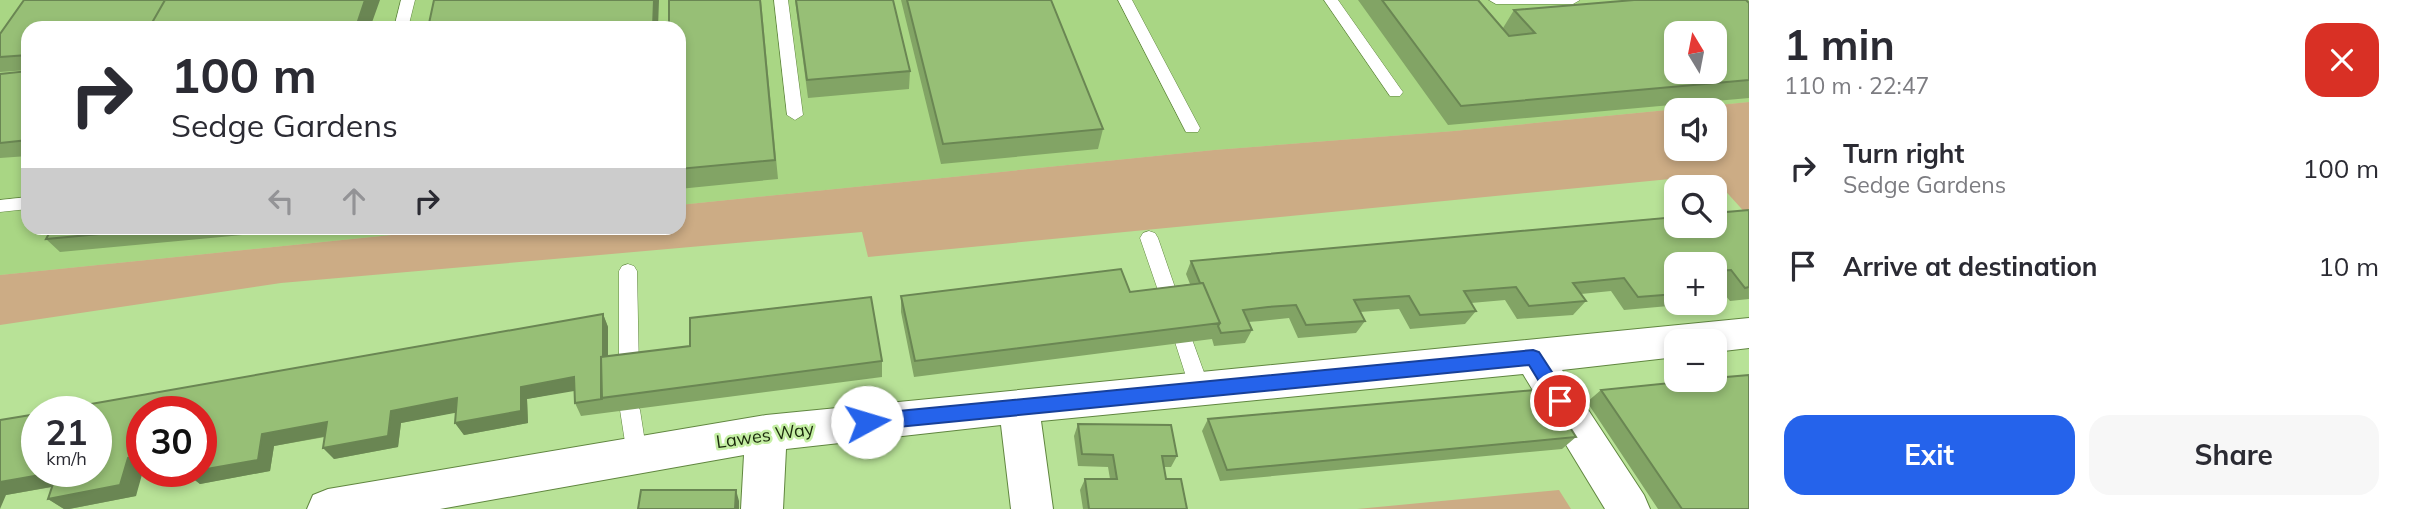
<!DOCTYPE html>
<html lang="en">
<head>
<meta charset="utf-8">
<style>
  :root { --surface:#fff; --page:#f7f7f7; --text:#2b2b33; --muted:#7c7c81; --accent:#2563eb }
  body { margin:0; font-family:Mulish,sans-serif; background:var(--page); color:var(--text); height:100vh; display:flex; flex-direction:column; font-size:26px; white-space:nowrap }
  * { box-sizing:border-box; margin:0 }
  p { font-size:23px; color:var(--muted) }
  .icon { flex:none; width:38px; height:38px; fill:none; stroke:currentColor; stroke-width:2; stroke-linecap:round; stroke-linejoin:round }
  .map { position:relative; flex:1; overflow:hidden }
  .sheet { display:flex; flex-direction:column; background:var(--surface); width:665px }
  .sheet>* { flex:none }
  .banner { position:absolute; left:21px; top:21px; width:665px; height:214px; border-radius:21px; box-shadow:0 4px 10px #0003; background:#fff; color:var(--text); overflow:hidden }
  .needle { width:46px; rotate:350deg }
  .fabs { position:absolute; left:1664px; top:21px; display:grid; gap:14px }
  .fabs a { display:grid; place-items:center; width:63px; height:63px; border-radius:14px; background:var(--surface); box-shadow:0 4px 10px #0003; font-size:35px }
  .speed { position:absolute; left:21px; top:396px; display:flex; gap:14px; font-size:35px; font-weight:700; text-align:center }
  .speed>* { display:grid; place-content:center; width:91px; height:91px; border-radius:50%; background:var(--surface); box-shadow:0 4px 10px #0003; line-height:1 }
  .speed small { font-size:18px; font-weight:400 }
  .speed .limit { border:10px solid #d22; background:#fff; color:#111 }
  .pin { position:absolute; display:grid; place-items:center; width:60px; height:60px; color:#fff; margin:-30px; border:4px solid #fff; border-radius:50%; box-shadow:0 2px 7px #0007 }
  .me { position:absolute; width:77px; margin:-38px; rotate:84deg; stroke-linejoin:round; filter:drop-shadow(0 0 5px #0008) }
  .turn { display:flex; align-items:center; gap:24px; height:147px; padding:0 35px; font-size:32px }
  .turn .icon { width:91px; height:91px; stroke-width:2.5 }
  .turn b { display:block; font-size:49px; line-height:60px }
  .lanes { display:flex; align-items:center; height:66px; padding:0 35px; background:#0003; justify-content:center; gap:35px; direction:ltr }
  .lanes .off { opacity:.35 }
  .round { display:grid; place-items:center; flex:none; width:74px; height:74px; border-radius:21px; background:var(--page) }
  .headline { display:flex; align-items:center; justify-content:space-between; height:119px; padding:0 35px }
  h1 { font-size:42px; font-weight:700; line-height:52px }
  .cta { display:flex; gap:14px; margin-top:auto; padding:14px 35px }
  .cta a { flex:1; height:80px; border-radius:21px; background:var(--accent); color:#fff; font-size:28px; font-weight:700; line-height:80px; text-align:center }
  .cta a+a { background:var(--page); color:var(--text) }
  ul { padding:0; list-style:none }
  li { display:flex; align-items:center; gap:21px; height:98px; padding:0 35px }
  li div { flex:1 }
  li b { display:block; font-size:26px }
  li em { font-style:normal }
  main { display:flex; flex:1; min-height:0 }
  .map>svg:first-child { display:block }
  .built { fill:#a9d684; fill-rule:evenodd }
  .green { fill:#ccac85; fill-rule:evenodd }
  .lines { fill:none; stroke-linecap:round; stroke-linejoin:round }
  .lane-casing { stroke:#60863f; stroke-width:1 }
  .street-casing { stroke:#60863f; stroke-width:2 }
  .lane { fill:#fff; fill-rule:evenodd }
  .street { fill:#fff; fill-rule:evenodd }
  .wall { fill:#82a465 }
  .shaded-wall { fill:#6a8653 }
  .building { fill:#97bf76; stroke:#6a8653; stroke-width:2; fill-rule:evenodd }
  .route { fill:#2563eb; stroke:#184099; stroke-width:2 }
  .labels { text-anchor:middle; dominant-baseline:central; stroke-width:5; stroke-linejoin:round; paint-order:stroke }
  .street-label { font-size:18px; fill:#1b2a0c; stroke:#c5efa4 }
</style>
</head>
<body>
<main>
<div class="map">
<svg width="1749" height="509" viewBox="0 0 1749 509">
  <rect width="100%" height="100%" fill="#b8e297"/>
  <path class="built" d="M0 0H1749V102L1454 131 1214 150 679 205V28H28V228H460L0 275ZM1676 33H1715V72H1676Z"/>
  <path class="green" d="M1749 102V217L1711 175 868 257 862 232 281 283 0 325V275L460 228H679V205L1214 150 1454 131ZM1676 110H1715V149H1676Z
    M1559 490 1571 509H1357Z"/>
  <g class="lines">
    <g class="lane-casing">
      <path id="lane" d="M401 0H415L408 28H394Z
        M774 0H788L803 115 795 120 787 115Z
        M1118 0H1132L1200 128 1198 132H1186Z
        M1324 0H1338L1400 88 1403 92 1400 96H1390Z
        M1489 0H1580L1573 4H1496Z
        M28 197V209L0 212V200Z
        M1149 231 1155 233 1158 238 1180 302 1177 307 1171 309 1165 307 1162 302 1140 238 1143 233Z
        M628 264 634 266 637 271 639 371 636 377 629 379 622 377 619 371V271L622 266Z
        M1184 334 1191 336 1193 342 1210 389 1207 395 1200 397 1193 395 1190 389 1175 342 1177 336Z
        M630 401 637 404 640 410 647 455 644 462 637 464 630 462 627 455 620 410 623 404Z"/>
    </g>
    <g class="street-casing">
      <path id="street" d="M1749 318V348L1715 352V341H1676V357L1562 370 1644 495 1650 509H1605L1523 374 1041 421 1053 509H1011L1001 425 786 449 783 509H741L744 455 440 509H307L313 495 328 489 766 415Z"/>
    </g>
    <use href="#lane" class="lane"/>
    <use href="#street" class="street"/>
  </g>
  <path class="wall" d="M24 0 370 28H28V70L0 72V34Z
    M761 0 778 179 679 189V28Z
    M795 0H893L910 71 909 89 808 98Z
    M901 0H1051L1103 129 1098 149 941 164Z
    M1358 0H1479L1503 28 1514 10 1749 3V98L1448 125Z
    M28 71V156L0 158V74Z
    M1749 210V299L1730 301 1715 283V264H1676V303H1683L1680 305 1624 310 1611 291 1581 294 1586 301 1573 315 1517 319 1505 300 1471 303 1476 311 1465 324 1410 329 1399 309 1360 312 1365 321 1356 333 1298 338 1289 318 1261 321 1248 322 1252 330 1245 343 1214 346 1212 339 914 377 901 312V296L1130 292 1190 284 1186 274 1191 261Z
    M52 228H317L60 252 46 239Z
    M603 314 608 327V357L882 361V377L581 416 575 403 574 390 527 399 528 423 464 435 455 423 456 412 401 423 398 447 334 459 325 437 274 446 270 471 200 484 186 473 201 471 142 411 136 496 69 509H64L48 499 52 487 6 495 0 420Z
    M1601 390 1749 509H1658L1587 402Z
    M1208 419 1576 437 1562 449 1220 481 1202 431Z
    M1078 424 1177 456 1171 467H1164L1166 479 1187 509H1083L1080 490 1085 479H1110L1108 467 1078 466 1074 436Z"/>
  <path class="shaded-wall" d="M365 0H380L370 28H356Z
    M654 0H659L658 28H653Z
    M603 314 608 327V397H602Z
    M574 377 580 390 527 399 528 423 464 435 455 423 521 387Z
    M457 398 465 411 401 423 398 447 334 459 323 448 391 411Z
    M327 422 338 434 274 446 270 471 200 484 186 473 201 471 262 434Z
    M142 456V471H143L136 496 69 509H64L48 499 128 458Z
    M57 472 73 483 6 495 0 509V482Z
    M736 490 739 501V509H735Z"/>
  <path class="building" d="M24 0H165L149 28H28V55L0 57V34Z
    M165 0H365L356 27 149 28Z
    M434 0H654L653 28H428Z
    M669 0H760L775 160 679 169V28H669Z
    M796 0H893L910 71 807 80Z
    M907 0H1051L1103 129 943 144Z
    M1382 0H1478L1509 36 1535 33 1514 10 1634 0H1746L1749 3V80L1461 106ZM1676 33H1715V72H1676Z
    M28 71V140L0 143V74Z
    M1749 210V287L1745 288 1731 270 1715 271V264H1676V294L1638 297 1624 278 1573 283 1586 301 1529 306 1516 287 1464 291 1476 311 1420 315 1409 296 1354 300 1365 321 1306 325 1296 305 1268 307 1243 310 1252 330 1221 333 1218 326 1220 323 1203 283H1200L1191 261 1676 217V226H1715V213Z
    M52 228H163L46 239Z
    M1121 269 1130 292 1203 283 1220 323 915 361 901 296Z
    M871 297 882 361 601 398V357L690 346V318Z
    M603 314V357H601L602 399 575 403 574 377 521 387V411L455 423 457 398 391 411 388 436 323 448 327 422 262 434 258 460 201 470V411H142V456L128 458 120 485 48 499 57 472 0 482V420L37 414V471H96V411H51Z
    M1749 375V509H1682L1601 390 1700 380H1715V378Z
    M1546 389 1576 437 1227 470 1208 419Z
    M1078 424 1171 425 1177 456H1162L1166 479H1181L1187 509H1089L1085 479H1117L1113 455 1082 454Z
    M641 490H736L735 509H638Z"/>
  <path class="route" d="M1533 350 1539 352 1567 395 1569 401 1567 406 1560 409 1554 406 1529 365 867 430 861 428 858 422 861 416 867 414Z"/>
  <g class="labels">
    <g class="street-label">
      <text transform="translate(765 435) rotate(-8)">Lawes Way</text>
    </g>
  </g>
</svg>
<div class="fabs">
<a><svg class="needle" viewBox="-14 -14 28 28"><path d="M0-13l5 13h-10z" fill="#e53935"/><path d="M0 13l5-13h-10z" fill="#7c7c81"/></svg></a>
<a><svg class="icon" aria-label="sound" viewBox="0 0 24 24"><path d="M4 9h4l5-4v14l-5-4H4zM17 9q2 3 0 6"/></svg></a>
<a><svg class="icon" aria-label="search" viewBox="0 0 24 24"><circle cx="10" cy="10" r="6"/><path d="M15 15l6 6"/></svg></a>
<a>+</a>
<a>−</a>
</div>
<div class="speed"><div>21<small>km/h</small></div><div class="limit">30</div></div>
<div class="pin" style="left:1560px;top:401px;background:#d93025"><svg class="icon" aria-label="arrive" viewBox="0 0 24 24"><path d="M6 21V4h12l-3 4 3 4H6"/></svg></div>
<svg class="me" style="left:867px;top:422px" viewBox="-20 -20 40 40"><circle r="19" fill="#fff"/><path d="M0-13L10 11 0 6-10 11z" fill="#2563eb"/></svg>
<div class="banner">
<div class="turn"><svg class="icon" aria-label="right" viewBox="0 0 24 24"><path d="M7 20v-9h11M14 6l5 5-5 5"/></svg><div><b>100 m</b>Sedge Gardens</div></div>
<div class="lanes"><svg class="icon off" aria-label="left" viewBox="0 0 24 24"><path d="M17 20v-9H6M10 6l-5 5 5 5"/></svg><svg class="icon off" aria-label="ahead" viewBox="0 0 24 24"><path d="M12 20V5M6 11l6-6 6 6"/></svg><svg class="icon" aria-label="right" viewBox="0 0 24 24"><path d="M7 20v-9h11M14 6l5 5-5 5"/></svg></div>
</div>
</div>
<section class="sheet">
<div class="headline"><div><h1>1 min</h1><p>110 m · 22:47</p></div><a class="round" style="background:#d93025;color:#fff"><svg class="icon" aria-label="close" viewBox="0 0 24 24"><path d="M6 6l12 12M18 6L6 18"/></svg></a></div>
<ul>
<li><svg class="icon" aria-label="right" viewBox="0 0 24 24"><path d="M7 20v-9h11M14 6l5 5-5 5"/></svg><div><b>Turn right</b><p>Sedge Gardens</p></div><em>100 m</em></li>
<li><svg class="icon" aria-label="arrive" viewBox="0 0 24 24"><path d="M6 21V4h12l-3 4 3 4H6"/></svg><div><b>Arrive at destination</b></div><em>10 m</em></li>
</ul>
<div class="cta"><a>Exit</a><a>Share</a></div>
</section>
</main>
</body>
</html>
